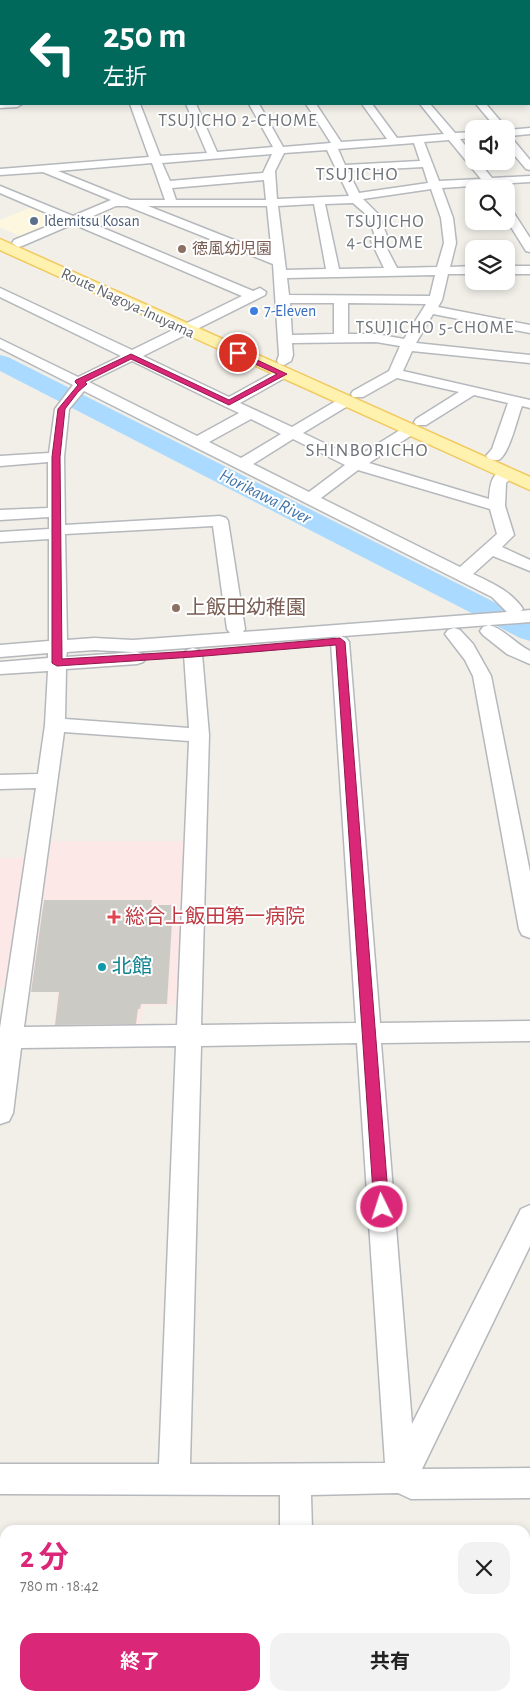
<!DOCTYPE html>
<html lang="ja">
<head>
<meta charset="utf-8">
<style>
  :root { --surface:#fff; --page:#f2f2f2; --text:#222; --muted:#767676; --accent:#db2777 }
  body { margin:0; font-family:"Alegreya Sans","Noto Sans JP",sans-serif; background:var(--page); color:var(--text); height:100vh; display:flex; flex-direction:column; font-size:19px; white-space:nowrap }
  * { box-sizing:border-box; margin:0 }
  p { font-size:16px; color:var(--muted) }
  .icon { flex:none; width:28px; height:28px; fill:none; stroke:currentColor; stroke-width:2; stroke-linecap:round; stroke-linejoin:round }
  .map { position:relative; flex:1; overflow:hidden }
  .side { position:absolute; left:0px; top:1525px; width:530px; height:176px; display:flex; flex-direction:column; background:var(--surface); border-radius:15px 15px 0 0; box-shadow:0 2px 8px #0003 }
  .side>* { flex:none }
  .banner { position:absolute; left:0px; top:0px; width:530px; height:105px; box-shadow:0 2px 8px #0003; background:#00695c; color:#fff; overflow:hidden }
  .controls { position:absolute; left:465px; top:120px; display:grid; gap:10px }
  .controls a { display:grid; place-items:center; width:50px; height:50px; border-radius:10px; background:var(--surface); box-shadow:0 2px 8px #0003; font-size:25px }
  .pin { position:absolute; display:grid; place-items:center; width:42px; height:42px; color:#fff; margin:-21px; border:2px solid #fff; border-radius:50%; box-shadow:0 1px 5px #0007 }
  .me { position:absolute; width:55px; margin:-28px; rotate:356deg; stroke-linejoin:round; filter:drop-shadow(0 0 4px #0008) }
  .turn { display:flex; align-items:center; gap:18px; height:105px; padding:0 20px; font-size:22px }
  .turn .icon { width:65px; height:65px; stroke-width:2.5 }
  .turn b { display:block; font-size:35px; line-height:42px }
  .round { display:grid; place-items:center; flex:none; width:52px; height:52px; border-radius:15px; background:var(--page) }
  .headline { display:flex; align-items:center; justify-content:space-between; height:85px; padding:0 20px }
  h1 { font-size:30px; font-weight:700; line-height:38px; color:var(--accent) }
  .action { display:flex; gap:10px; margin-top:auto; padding:10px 20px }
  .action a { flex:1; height:58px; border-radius:15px; background:var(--accent); color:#fff; font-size:20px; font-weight:700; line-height:58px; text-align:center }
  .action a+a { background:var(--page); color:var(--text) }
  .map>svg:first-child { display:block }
  .commercial { fill:#fef7e0 }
  .medical { fill:#fce8e6 }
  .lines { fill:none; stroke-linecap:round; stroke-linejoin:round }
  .river { fill:#aadaff; fill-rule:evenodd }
  .building { fill:#cccac5 }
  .minor-casing { stroke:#b5b8bc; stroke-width:3 }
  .major-casing { stroke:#f2c960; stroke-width:3 }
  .minor { fill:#fff; fill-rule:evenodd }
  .major { fill:#fff2af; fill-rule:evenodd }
  .route { fill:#db2777; stroke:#8e194d }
  .service-dot { fill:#5c6f8a; stroke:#fff; stroke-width:2 }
  .education-dot { fill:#8d6e63; stroke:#fff; stroke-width:2 }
  .shop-dot { fill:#3f7fe0; stroke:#fff; stroke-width:2 }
  .health-dot { fill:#e0444e; stroke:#fff; stroke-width:2 }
  .culture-dot { fill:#0f9aa8; stroke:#fff; stroke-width:2 }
  .labels { text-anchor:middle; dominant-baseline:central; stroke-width:4; stroke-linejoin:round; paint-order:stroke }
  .far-service-label { font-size:16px; fill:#4e5e75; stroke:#fff; text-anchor:start }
  .far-education-label { font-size:16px; fill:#785e54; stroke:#fff; text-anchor:start }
  .far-street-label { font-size:16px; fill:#5f6368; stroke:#fff }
  .far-shop-label { font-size:16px; fill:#366cbe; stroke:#fff; text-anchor:start }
  .far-neighbourhood-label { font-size:18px; letter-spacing:1px; fill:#70757a; stroke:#fff }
  .far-water-label { font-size:18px; font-style:italic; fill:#4174aa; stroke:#fff }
  .far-quarter-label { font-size:19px; letter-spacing:1px; fill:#70757a; stroke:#fff }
  .education-label { font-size:20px; fill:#785e54; stroke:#fff; text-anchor:start }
  .health-label { font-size:20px; fill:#be3a42; stroke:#fff; text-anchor:start }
  .culture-label { font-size:20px; fill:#0d838f; stroke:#fff; text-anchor:start }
</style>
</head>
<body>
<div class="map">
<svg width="530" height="1701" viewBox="0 0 530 1701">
  <rect width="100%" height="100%" fill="#f1efe8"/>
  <path class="commercial" d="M34 206 67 220 26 239 0 227V220Z"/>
  <path class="medical" d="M51 841H190L183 1005 143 1006 141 1029H53L57 992H30Z
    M25 857 5 987H0V858Z"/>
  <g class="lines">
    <path class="river" d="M0 355 8 357 530 620V641L520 638 0 371Z"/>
  </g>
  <path class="building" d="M44 900H152L151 905H173L167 1004H141L140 1009H138L136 1024 55 1025 59 992H31Z"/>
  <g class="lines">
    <g class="minor-casing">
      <path id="minor" d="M193 0H201V1H193Z
        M244 0H252V1H244Z
        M289 0H297V1H289Z
        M336 0H345V1H337Z
        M385 0H394V1H386Z
        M484 0H493V1H485Z
        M529 37H530V44L529 43Z
        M529 70H530V76H529Z
        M529 93H530V101H529Z
        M0 102 1 104H22L17 107 0 108Z
        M130 104H140L160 156 207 153 186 104H196L217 152 273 147 249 104H259L283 147 331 143 306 104H316L341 142 387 139 362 104H372L397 138 444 134 420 104H430L455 133 474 132V138L460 139 474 156V161H478L492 178 530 176V182L497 184 501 189H489L486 185 442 188 453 218 456 243 450 267 474 266V274H448L442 300 438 307 530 325V333L433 314 416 343 530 355V363L412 351 403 371 530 400V408L522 406C517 419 510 451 500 459 497 461 493 460 489 459L486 456 492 449 508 403 474 395 426 425H416L414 422 416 419 459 392 397 378 363 397H353L351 394 353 391 389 371 400 346 376 342 292 343 293 355 291 361 284 365 279 364 277 361 279 355 273 264 127 206H116L84 220 253 291 260 288 266 292 265 295 143 356 229 397 278 370H288L290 373 288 376 240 403 292 427 341 398H351L353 401 351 404 303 433 355 458 405 427H415L417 430 415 433 369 463 489 499C490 484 492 466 513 471L515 474 506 483 505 506 514 535 502 547 530 560V571L493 556 473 574C492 583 511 591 523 609L521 611 530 610V622L133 652 94 650 67 652 66 657 137 652 143 654 146 658 143 662 137 664 66 669 65 719 189 728 184 654 187 650 193 648 199 650 202 654 209 735 201 1025 356 1023 331 642 334 638 340 636 346 638 349 642 380 1023 530 1021V1041L381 1043 412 1424 521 1209 530 1205V1246L422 1469 530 1468V1498L411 1499 398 1493 311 1495 312 1530H280V1495L0 1494V1464H159L176 1046 21 1048 13 1113 9 1121 0 1124V1028L36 788 0 789V775L38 774 45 725 48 671 0 674V662L48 658V653L0 657V645L49 641V539L0 542V532L49 529V517L0 520V510L48 508V462L0 466V456L49 453 55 409 73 385 0 348V339L78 377 121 356 0 297V288L132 350 242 296 73 224 22 246 18 247 12 243 14 240 63 220 0 193V186L73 216 111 200 43 172 0 175V169L149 157ZM449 140 481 179 439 181 424 142ZM414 143 420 161 345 165 338 149ZM327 150 349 196 277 199 275 171 284 153ZM272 154 263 173 170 181 162 163ZM152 163 165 200H130L58 171ZM423 167 428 183 359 193 348 171ZM264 180 266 200H176L172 188ZM431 189 441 218 444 243 437 267 397 268 383 241 387 236 379 215 363 199ZM353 203 368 216 375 236 371 241 384 268 339 269 325 204ZM314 204 326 269 286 270 278 206ZM148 206H267L272 255ZM435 275 430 296 289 295 287 278ZM290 303H334V334L292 335ZM348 303 426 304 404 339 376 334H348ZM132 361 224 406 239 413 197 436 89 382ZM84 391 492 597 507 612 243 632 245 629 228 521 226 518 220 516 65 525 64 457 69 409ZM251 419 281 434 241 458 209 442ZM293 439 345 465 309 492 253 464ZM358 470 490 509 497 534 460 567 321 498ZM213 526 227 629 230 633 133 640 94 638 67 640 65 534ZM64 732 189 741 177 1025 24 1027ZM357 1043 385 1463 190 1464 201 1046Z
        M476 104H486L508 130 530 128V134L510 136 530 160V170L526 169 506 145V129H497Z
        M506 206 510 207 530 238V252L526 251 506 219Z
        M506 266H530V274H506Z
        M489 625C504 629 516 644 530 651V664L507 654 483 635 480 631 483 627Z
        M454 628 460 630 473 644 491 676 530 872V938L522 935 519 929 473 676 465 660 445 634 448 630Z
        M284 1696H318V1701H284Z"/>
    </g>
    <g class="major-casing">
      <path id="major" d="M0 239 530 477V490L0 250Z"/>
    </g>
    <use href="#minor" class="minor"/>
    <use href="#major" class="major"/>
  </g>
  <path class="route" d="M235 352H240L287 374 229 405 131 359 85 382 87 384 78 392 65 409 60 457 62 659 193 651 340 638 345 642 389 1207 387 1211 382 1213 376 1211 374 1207 336 645 193 657 57 666 52 663V457L58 409 78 385 75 382 76 380 131 354 229 400 277 374 235 355Z"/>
  <circle class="service-dot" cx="34" cy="221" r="5"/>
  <g class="education-dot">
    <circle cx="182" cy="249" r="5"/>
    <circle cx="176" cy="608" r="5"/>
  </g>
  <circle class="shop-dot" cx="254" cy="311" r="5"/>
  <path class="health-dot" d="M111.5 909.5h5v5h5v5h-5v5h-5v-5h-5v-5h5z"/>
  <circle class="culture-dot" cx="102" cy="967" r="5"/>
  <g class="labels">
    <g class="far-service-label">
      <text x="44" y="221">Idemitsu Kosan</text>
    </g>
    <g class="far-education-label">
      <text x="192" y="249">徳風幼児園</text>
    </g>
    <g class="far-street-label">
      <text transform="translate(128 303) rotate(25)">Route Nagoya-Inuyama</text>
    </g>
    <g class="far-shop-label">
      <text x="264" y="311">7-Eleven</text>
    </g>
    <g class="far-neighbourhood-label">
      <text x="238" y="121">TSUJICHO 2-CHOME</text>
      <text x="385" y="222">TSUJICHO<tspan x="385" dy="21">4-CHOME</tspan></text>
      <text x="435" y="328">TSUJICHO 5-CHOME</text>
    </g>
    <g class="far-water-label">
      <text transform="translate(265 497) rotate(27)">Horikawa River</text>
    </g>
    <g class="far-quarter-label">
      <text x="357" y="174">TSUJICHO</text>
      <text x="367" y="450">SHINBORICHO</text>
    </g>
    <g class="education-label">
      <text x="186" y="608">上飯田幼稚園</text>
    </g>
    <g class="health-label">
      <text x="125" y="917">総合上飯田第一病院</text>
    </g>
    <g class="culture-label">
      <text x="112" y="967">北館</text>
    </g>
  </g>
</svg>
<div class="controls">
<a><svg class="icon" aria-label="sound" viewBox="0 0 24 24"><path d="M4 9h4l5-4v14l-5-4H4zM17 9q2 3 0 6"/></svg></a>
<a><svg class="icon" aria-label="search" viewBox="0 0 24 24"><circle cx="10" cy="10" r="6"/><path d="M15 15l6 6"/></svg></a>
<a><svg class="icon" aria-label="layers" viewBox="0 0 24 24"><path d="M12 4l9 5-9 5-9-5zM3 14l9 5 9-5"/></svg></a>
</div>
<div class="pin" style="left:238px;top:353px;background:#d93025"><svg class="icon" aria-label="arrive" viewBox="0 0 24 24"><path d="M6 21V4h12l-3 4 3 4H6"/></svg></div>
<svg class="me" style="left:382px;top:1207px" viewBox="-20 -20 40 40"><circle r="17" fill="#db2777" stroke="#fff" stroke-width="3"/><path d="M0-11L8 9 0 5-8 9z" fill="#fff"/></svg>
<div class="banner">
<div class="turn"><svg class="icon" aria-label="left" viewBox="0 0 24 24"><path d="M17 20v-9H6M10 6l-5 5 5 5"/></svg><div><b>250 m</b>左折</div></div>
</div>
<section class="side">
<div class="headline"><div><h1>2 分</h1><p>780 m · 18:42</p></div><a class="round"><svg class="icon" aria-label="close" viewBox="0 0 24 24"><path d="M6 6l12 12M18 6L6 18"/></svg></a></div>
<div class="action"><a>終了</a><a>共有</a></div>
</section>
</div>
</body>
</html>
